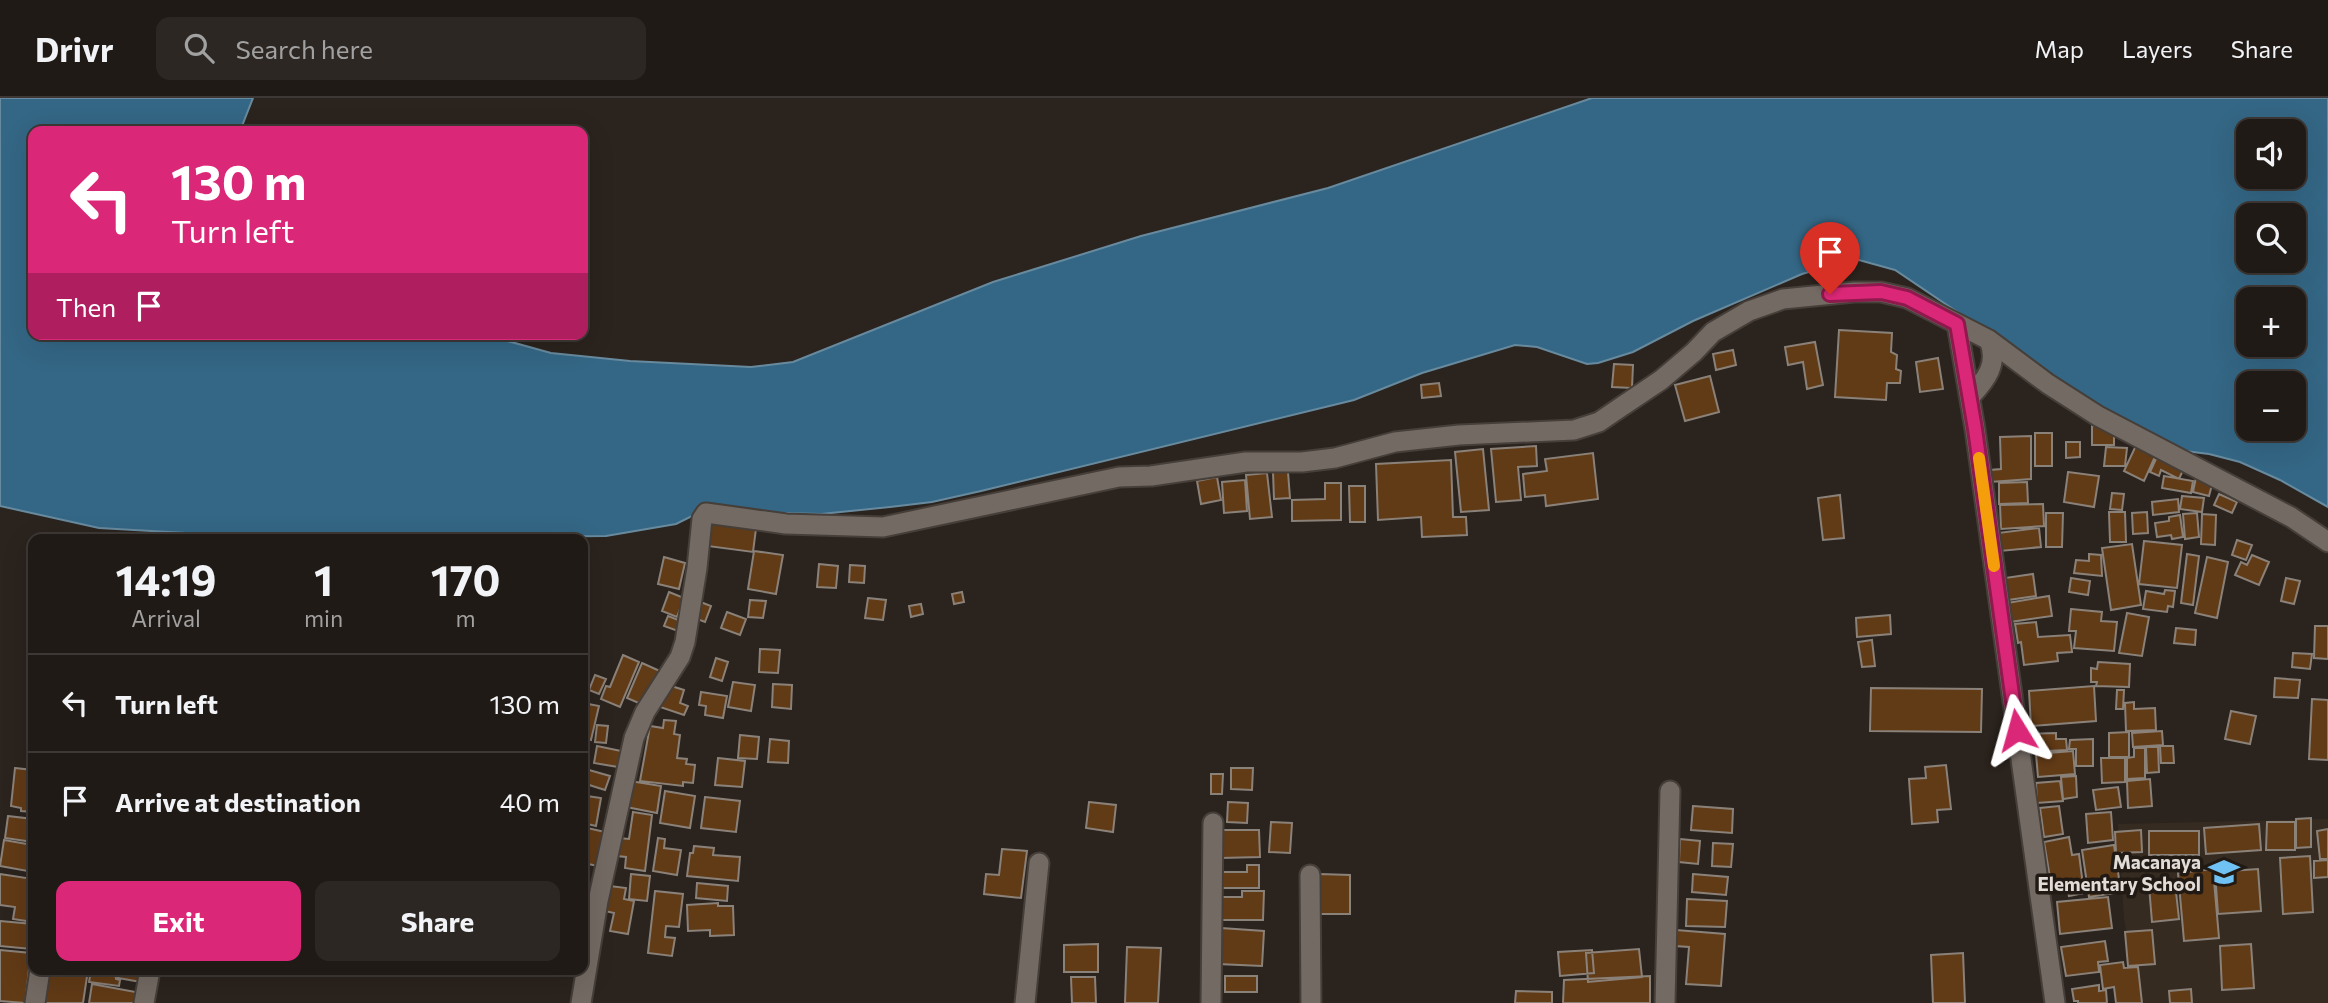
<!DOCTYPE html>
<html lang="en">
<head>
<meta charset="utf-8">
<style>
  :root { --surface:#201a16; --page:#2d2723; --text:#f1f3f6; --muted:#a2a1a1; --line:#3d3835; --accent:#db2777 }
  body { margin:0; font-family:Commissioner,sans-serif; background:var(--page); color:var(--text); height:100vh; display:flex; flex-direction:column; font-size:26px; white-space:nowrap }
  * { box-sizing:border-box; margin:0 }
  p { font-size:23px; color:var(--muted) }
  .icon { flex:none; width:38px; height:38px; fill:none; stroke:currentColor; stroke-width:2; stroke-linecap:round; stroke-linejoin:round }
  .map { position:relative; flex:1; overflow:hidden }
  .sheet { position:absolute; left:28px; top:436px; width:560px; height:441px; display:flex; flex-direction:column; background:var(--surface); border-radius:14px; box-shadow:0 7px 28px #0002,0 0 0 2px var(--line) }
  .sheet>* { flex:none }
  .banner { position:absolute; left:28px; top:28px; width:560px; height:214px; border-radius:14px; box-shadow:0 7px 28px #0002,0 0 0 2px var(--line); background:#db2777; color:#fff; overflow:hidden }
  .buttons { position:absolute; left:2236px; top:21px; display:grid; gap:14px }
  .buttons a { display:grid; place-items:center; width:70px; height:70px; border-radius:14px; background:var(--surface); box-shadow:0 7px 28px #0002,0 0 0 2px var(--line); font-size:35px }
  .pin { position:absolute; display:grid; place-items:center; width:60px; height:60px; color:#fff; margin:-72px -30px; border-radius:50% 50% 50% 0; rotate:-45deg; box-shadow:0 0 7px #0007 }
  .pin .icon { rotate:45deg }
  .me { position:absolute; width:77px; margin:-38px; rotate:352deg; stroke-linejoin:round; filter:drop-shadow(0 0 5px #0008) }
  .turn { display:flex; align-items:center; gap:24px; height:147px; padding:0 28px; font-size:32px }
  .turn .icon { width:91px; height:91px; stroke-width:2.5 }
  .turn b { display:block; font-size:49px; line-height:60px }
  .then { display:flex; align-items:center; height:66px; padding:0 28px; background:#0003; gap:14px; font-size:26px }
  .eta { display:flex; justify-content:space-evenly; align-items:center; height:119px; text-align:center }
  .eta b { font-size:42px; font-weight:700; line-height:49px }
  .action { display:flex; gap:14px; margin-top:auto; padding:14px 28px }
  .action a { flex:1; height:80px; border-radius:14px; background:var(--accent); color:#fff; font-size:28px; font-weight:700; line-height:80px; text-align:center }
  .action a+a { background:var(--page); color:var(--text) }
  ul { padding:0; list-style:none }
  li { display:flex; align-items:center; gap:21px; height:98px; padding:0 28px; border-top:2px solid var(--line) }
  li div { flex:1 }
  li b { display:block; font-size:26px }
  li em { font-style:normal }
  header { display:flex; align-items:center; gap:42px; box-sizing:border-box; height:98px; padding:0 35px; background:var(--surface); border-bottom:2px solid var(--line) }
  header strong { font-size:33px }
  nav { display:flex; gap:38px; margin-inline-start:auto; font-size:24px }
  .search { width:490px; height:63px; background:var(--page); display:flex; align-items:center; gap:18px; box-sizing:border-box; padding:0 24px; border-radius:14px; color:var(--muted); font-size:26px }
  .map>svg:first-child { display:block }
  .built { fill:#362b20 }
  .water { fill:#346785; stroke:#688a9e; stroke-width:2; fill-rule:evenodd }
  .building { fill:#613a16; stroke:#8a8179; stroke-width:2 }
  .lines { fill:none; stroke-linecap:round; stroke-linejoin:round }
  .minor-casing { stroke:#453e39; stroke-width:23 }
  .minor { stroke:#736a63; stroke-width:19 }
  .route-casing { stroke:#8e194d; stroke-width:18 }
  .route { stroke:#db2777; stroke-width:12 }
  .slow { stroke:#f59e0b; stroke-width:12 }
  .labels { text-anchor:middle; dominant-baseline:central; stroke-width:7; stroke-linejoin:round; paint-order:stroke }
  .poi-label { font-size:19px; font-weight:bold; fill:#e2dcd8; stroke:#211913; text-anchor:end }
</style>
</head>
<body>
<header>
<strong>Drivr</strong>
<div class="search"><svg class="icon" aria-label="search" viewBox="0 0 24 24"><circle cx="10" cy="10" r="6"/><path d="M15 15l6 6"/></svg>Search here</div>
<nav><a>Map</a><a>Layers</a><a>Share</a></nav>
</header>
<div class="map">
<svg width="2328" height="905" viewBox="0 0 2328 905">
  <rect width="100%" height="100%" fill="#2b231d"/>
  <path class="built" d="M2328 721V905H2141L2124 821 2118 726Z"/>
  <path class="water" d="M0 0H253L240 33H33V236H482L551 255 630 263 751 269 793 264 993 184 1141 138 1328 90 1592 0H2328V409L2280 382 2240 364 2209 356 2185 353 2104 313 1895 172 1859 162 1846 163 1802 176 1693 223 1633 254 1598 265 1587 266 1537 249 1515 247 1422 275 1354 302 981 393 932 404 890 409 821 416 702 413 676 426 606 438 290 441 99 430 0 408ZM2249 33H2294V79H2249ZM2249 117H2294V163H2249ZM2249 201H2294V247H2249ZM2249 285H2294V331H2249Z"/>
  <path class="building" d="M1839 232 1892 235 1891 254 1897 257 1896 271 1901 273 1900 285H1887L1886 302 1835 299Z
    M1815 244 1823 287 1807 291 1803 264 1788 267 1785 249Z
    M1733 252 1736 267 1716 272 1713 256Z
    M1938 260 1943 291 1920 294 1916 264Z
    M1614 266 1633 267 1632 290 1612 289Z
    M1710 278 1719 314 1685 323 1675 287Z
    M1439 285 1441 298 1422 300 1421 287Z
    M2114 327V347H2092V328Z
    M2035 335H2052V368H2035Z
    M2031 338V381L1990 384V372L2001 371 2000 339Z
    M2139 341 2159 350 2144 383 2124 373Z
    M2066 344H2080V359L2066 360Z
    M1536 348 1537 368 1518 369 1521 402 1496 404 1491 351Z
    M2106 349 2127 350 2125 368H2104Z
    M1483 351 1489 412 1461 414 1455 354Z
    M2160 352 2184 370 2179 381 2161 372 2159 378 2150 374Z
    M1593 355 1598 401 1546 408 1545 397 1525 399 1523 376 1547 373 1545 361Z
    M1451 362 1453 419H1466L1467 437 1422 439 1421 419 1378 422 1376 366Z
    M1273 374H1288L1290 400 1274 401Z
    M2068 374 2099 378 2094 409 2064 404Z
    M1267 375 1272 419 1250 421 1246 377Z
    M2164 378 2193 383 2191 395 2162 390Z
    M1217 379 1221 402 1201 406 1197 383Z
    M2196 379 2213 383 2209 398 2193 394Z
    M1245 382 1247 413 1224 415 1222 384Z
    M2027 384 2028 405 1999 406V385Z
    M1325 385H1341V422L1292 423V402L1325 401Z
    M1349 388H1365V424H1350Z
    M2112 395 2124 396 2122 412 2110 411Z
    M2219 396 2237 404 2232 415 2214 407Z
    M1840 397 1844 440 1823 442 1818 400Z
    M2182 398 2204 400 2202 414 2180 411Z
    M2178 401 2179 414 2153 417 2152 404Z
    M2043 406 2044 428 2001 431 2000 407Z
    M2109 414H2125L2126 444H2110Z
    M2147 414 2148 435 2133 436 2132 415Z
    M2046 415H2063L2062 449H2046Z
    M2197 415 2199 439 2185 441 2183 416Z
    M2202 416 2216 417 2215 447 2201 446Z
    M705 417 757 423 753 454 700 447Z
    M2180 417 2183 439 2172 441 2171 437 2157 439 2155 425 2169 423V419Z
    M2039 430 2041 449 2000 453 1998 435Z
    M2237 442 2252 447 2246 462 2232 457Z
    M2144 443 2182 447 2177 490 2139 486Z
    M2132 446 2141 507 2111 512 2102 450Z
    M754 453 783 457 776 496 748 491Z
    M2089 456 2101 457 2102 478 2074 475 2076 462 2089 463Z
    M2187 456 2199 458 2193 507 2181 505Z
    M2252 457 2269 464 2259 487 2235 477 2241 464 2247 467Z
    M664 459 685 465 679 491 658 486Z
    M2207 459 2228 464 2217 520 2195 515Z
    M819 466 838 468 836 490 817 489Z
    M850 467 865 468 864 485 849 484Z
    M2033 476 2036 498 2008 502 2005 480Z
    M2071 480 2090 483 2088 497 2069 494Z
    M2286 480 2300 483 2294 506 2281 503Z
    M2165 492 2175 493 2173 509 2168 508 2167 514 2143 511 2146 493 2164 496Z
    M669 494 684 500 677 519 662 513Z
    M962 494 964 504 954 506 952 496Z
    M2049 498 2052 518 2010 524 2007 505Z
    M868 500 886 502 883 522 865 520Z
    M750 502 766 503 763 520 748 519Z
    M698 503 711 508 705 524 692 519Z
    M921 506 923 516 911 519 909 508Z
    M2071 511 2102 514 2101 523 2117 524 2114 553 2074 550 2076 533H2069Z
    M727 514 746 521 740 537 721 530Z
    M2127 515 2149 519 2142 558 2119 555Z
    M1890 517 1891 536 1857 539 1856 520Z
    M668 518 681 523 678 533 664 528Z
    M2036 524 2038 539 2070 537 2072 554 2057 555 2058 563 2024 567 2021 544 2018 545 2015 526Z
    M2315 528H2328V561L2314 560Z
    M2176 530 2196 532 2195 547 2174 545Z
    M1872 542 1875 568 1862 569 1858 544Z
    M760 551 780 552 778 575 759 574Z
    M2293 555 2312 556 2310 571 2292 569Z
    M623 557 639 564 620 609 601 601 606 588 610 589Z
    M716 560 728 564 722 583 710 579Z
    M2098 564 2130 566 2129 589 2096 588 2097 584H2091V570L2097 571Z
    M642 565 662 574 641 606 627 600Z
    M595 577 606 581 599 596 589 592Z
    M2275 580 2300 582 2298 600 2274 599Z
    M733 584 755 587 751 613 728 609Z
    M773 586 792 587 791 611 772 609Z
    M668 587 684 592 680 605 688 608 684 617 660 609Z
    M2094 588 2096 623 2031 628 2029 593Z
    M1871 590 1982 591 1981 634 1870 633Z
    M2117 592H2124L2123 611H2116Z
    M701 594 727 598 723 620 705 617 706 608 699 607Z
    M2312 601 2328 602V662L2309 661Z
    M2134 604V611L2155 610 2156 632 2126 633 2125 605Z
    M583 605 599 608 591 642 583 640Z
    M2231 613 2256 618 2250 646 2225 641Z
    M664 622 676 623 674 636 680 637 677 660 687 661 686 666 695 667 693 685 683 684V688L640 683 650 628 663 630Z
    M597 627 608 628 606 645 595 644Z
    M2162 633 2163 647 2133 649 2132 635Z
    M2129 634V659H2109V635Z
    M2056 635V641H2066L2067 652 2029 654 2028 636Z
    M740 637 759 639 757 661 738 660Z
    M770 641 789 643 788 665 768 664Z
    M2093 641V668H2076V651H2069L2070 642Z
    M597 648 626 654 624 670 594 665Z
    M2160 648H2173L2174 665H2161Z
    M2146 649H2158L2159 674 2147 675Z
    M2134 650H2145V680L2127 681V660L2134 659Z
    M2073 653 2075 676 2038 679 2036 656Z
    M718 660 745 663 742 689 715 687Z
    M2101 660H2125V684L2102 685Z
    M1946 667 1951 711 1937 712 1938 724 1912 726 1909 681 1926 680 1925 669Z
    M15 670 33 672V714L21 713V710L11 708Z
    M1231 670H1253L1252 692 1231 691Z
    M589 672 610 678 605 692 586 686Z
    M1211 676H1223L1222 696H1211Z
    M2076 678 2077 699 2063 701 2061 679Z
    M2150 681 2152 708 2128 710 2127 683Z
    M630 683 661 688 657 715 626 709Z
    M2060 683 2063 703 2037 705 2036 685Z
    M2118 689 2121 709 2096 712 2093 692Z
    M665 693 695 698 690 730 660 725Z
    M587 698 601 700 596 728 583 725Z
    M705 699 740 703 736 734 701 730Z
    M1089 704 1116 707 1113 734 1086 730Z
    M1228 704 1248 705 1247 725 1227 724Z
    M1693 708 1733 711 1732 735 1691 732Z
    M2059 708 2063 736 2044 739 2040 710Z
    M633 714 652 717 645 773 625 770 626 759 617 758 619 740 629 741Z
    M2111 714 2113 742 2088 745 2086 716Z
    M8 718 33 721V744L5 740Z
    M2311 720V749L2296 750V721Z
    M1271 724 1292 725 1290 755 1269 754Z
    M2267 724H2295V752H2266Z
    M2259 726 2261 752 2206 756 2204 730Z
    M583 729 605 734 598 768 583 765Z
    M2328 731V761H2320L2317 733Z
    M1220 732H1259L1260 759 1221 760Z
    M2141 732 2142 754 2116 755 2115 734Z
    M2149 733H2199V757H2149Z
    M2069 739 2072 757 2079 756 2084 795 2069 798 2067 790 2052 792 2044 744Z
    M658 740 665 741 664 750 681 752 677 777 653 773Z
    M1680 741 1700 743 1698 766 1679 764Z
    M4 742 33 747V778L28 777V773L0 768Z
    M1713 745 1733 746 1731 769 1712 768Z
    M2114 747 2121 794 2089 799 2082 752Z
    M694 748 714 750 713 757 740 759 738 783 687 778 690 755H693Z
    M1002 751 1027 753 1021 800 984 796 986 776 999 777Z
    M2310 758 2313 814 2283 816 2280 760Z
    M2328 762V779L2314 780V763Z
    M1247 767H1259V790H1219V774H1247Z
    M2213 771 2219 840 2184 843 2178 775Z
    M2258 771 2261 813 2218 816 2215 774Z
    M0 776 33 781V824L13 821 15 809 0 807Z
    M631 776 650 778 647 803 629 801Z
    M1320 776 1350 777V816H1320Z
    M1693 776 1728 779 1726 797 1692 794Z
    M697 785 728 788 727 803 696 800Z
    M2175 785 2179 821 2152 824 2149 788Z
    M610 788 626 790 624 801 634 803 628 836 610 833 614 815 605 813Z
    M655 793 683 796 679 829 666 828 665 839 675 840 672 858 648 855Z
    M1242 793H1264L1263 822H1218L1219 799H1242Z
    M2108 799 2112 830 2060 836 2057 804Z
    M1687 801 1727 803 1725 829 1686 828Z
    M718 805V808H733L734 837 710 838V832L688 833 687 807Z
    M0 823 33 826 31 851 0 848Z
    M1221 830 1264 833 1262 868 1218 866Z
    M1676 832 1725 836 1721 888 1686 886 1689 849 1675 848Z
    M2152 832 2155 866 2128 868 2125 834Z
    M2105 843 2108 863 2098 864 2099 874 2066 878 2061 849Z
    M1098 846V874H1064V847Z
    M2251 846 2254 890 2222 892 2220 848Z
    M1127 849 1161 850 1158 905H1125Z
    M1639 851 1642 879 1588 884 1586 855Z
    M0 852 31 855 25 905 0 903Z
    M1592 852 1594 875 1560 878 1558 854Z
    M1963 855 1965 905H1933L1931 857Z
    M2123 864 2124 870 2138 869 2142 905H2116L2114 889 2103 891 2100 867Z
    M46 872H88L83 905H41Z
    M91 872H115L116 881 120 882 119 888 89 884Z
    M119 872H143L141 884 118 880Z
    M1225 878H1257V894H1225Z
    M1650 878V905H1563L1564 882Z
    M1071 879H1095L1096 905H1072Z
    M92 886 141 895 139 905H89Z
    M2099 887V893L2106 892 2107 905H2078V903H2074L2072 891Z
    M2191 891 2192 905H2170L2169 893Z
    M1516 893 1552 894V905H1515Z"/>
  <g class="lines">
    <g class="minor-casing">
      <path id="minor" d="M1957 226 1975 331 2055 905
        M1970 299C1986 282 1999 266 1989 242
        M1310 777 1311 905
        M35 905 40 872
        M144 905 150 872
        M581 905 598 803 634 640 645 614 680 559 685 544 697 470 702 421 706 415 786 426 883 429 1119 379 1151 378 1246 364H1302L1335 360 1395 344 1459 337 1574 332 1599 324 1618 311 1661 282 1694 254 1713 234 1749 213 1783 201 1854 194H1881L1907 200 1989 242 2048 286 2098 318 2291 419 2328 444
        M1025 905 1039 765
        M1211 905 1213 725
        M1665 905 1670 693"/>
    </g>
    <use href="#minor" class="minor"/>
  </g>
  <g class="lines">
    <g class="route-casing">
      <path id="route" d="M1830 196 1881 194 1907 200 1957 226 1975 331 2017 632"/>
    </g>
    <use href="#route" class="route"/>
    <path class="slow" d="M1979 360 1994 468"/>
  </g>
  <defs>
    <g id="school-bare" transform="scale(2.415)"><path d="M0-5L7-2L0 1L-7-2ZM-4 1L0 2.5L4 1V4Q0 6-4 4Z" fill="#70c2f4" stroke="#211913" stroke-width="2.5" paint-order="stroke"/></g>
  </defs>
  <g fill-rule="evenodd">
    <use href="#school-bare" x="2224" y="774"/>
  </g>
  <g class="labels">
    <g class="poi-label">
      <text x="2201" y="763">Macanaya<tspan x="2201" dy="22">Elementary School</tspan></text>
    </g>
  </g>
</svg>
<div class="buttons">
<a><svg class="icon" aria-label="sound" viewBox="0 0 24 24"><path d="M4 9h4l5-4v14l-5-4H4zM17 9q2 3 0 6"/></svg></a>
<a><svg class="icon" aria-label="search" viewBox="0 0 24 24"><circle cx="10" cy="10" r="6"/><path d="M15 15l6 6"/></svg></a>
<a>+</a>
<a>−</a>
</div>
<div class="pin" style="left:1830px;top:196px;background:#d93025"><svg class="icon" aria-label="arrive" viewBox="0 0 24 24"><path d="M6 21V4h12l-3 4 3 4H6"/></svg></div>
<svg class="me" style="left:2017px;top:632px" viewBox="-20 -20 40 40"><path d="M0-17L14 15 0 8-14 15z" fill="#db2777" stroke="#fff" stroke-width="4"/></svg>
<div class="banner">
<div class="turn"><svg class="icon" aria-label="left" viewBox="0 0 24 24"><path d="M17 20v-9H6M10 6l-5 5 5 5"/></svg><div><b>130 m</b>Turn left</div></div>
<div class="then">Then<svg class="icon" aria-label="arrive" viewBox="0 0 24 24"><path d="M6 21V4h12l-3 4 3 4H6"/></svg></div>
</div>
<section class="sheet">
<div class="eta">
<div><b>14:19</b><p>Arrival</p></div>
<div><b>1</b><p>min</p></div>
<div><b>170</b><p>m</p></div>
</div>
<ul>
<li><svg class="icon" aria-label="left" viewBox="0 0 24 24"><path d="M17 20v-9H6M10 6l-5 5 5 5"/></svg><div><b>Turn left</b></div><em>130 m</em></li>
<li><svg class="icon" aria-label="arrive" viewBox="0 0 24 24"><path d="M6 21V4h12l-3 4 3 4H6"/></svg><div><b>Arrive at destination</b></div><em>40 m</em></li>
</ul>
<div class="action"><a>Exit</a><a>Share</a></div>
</section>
</div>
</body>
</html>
